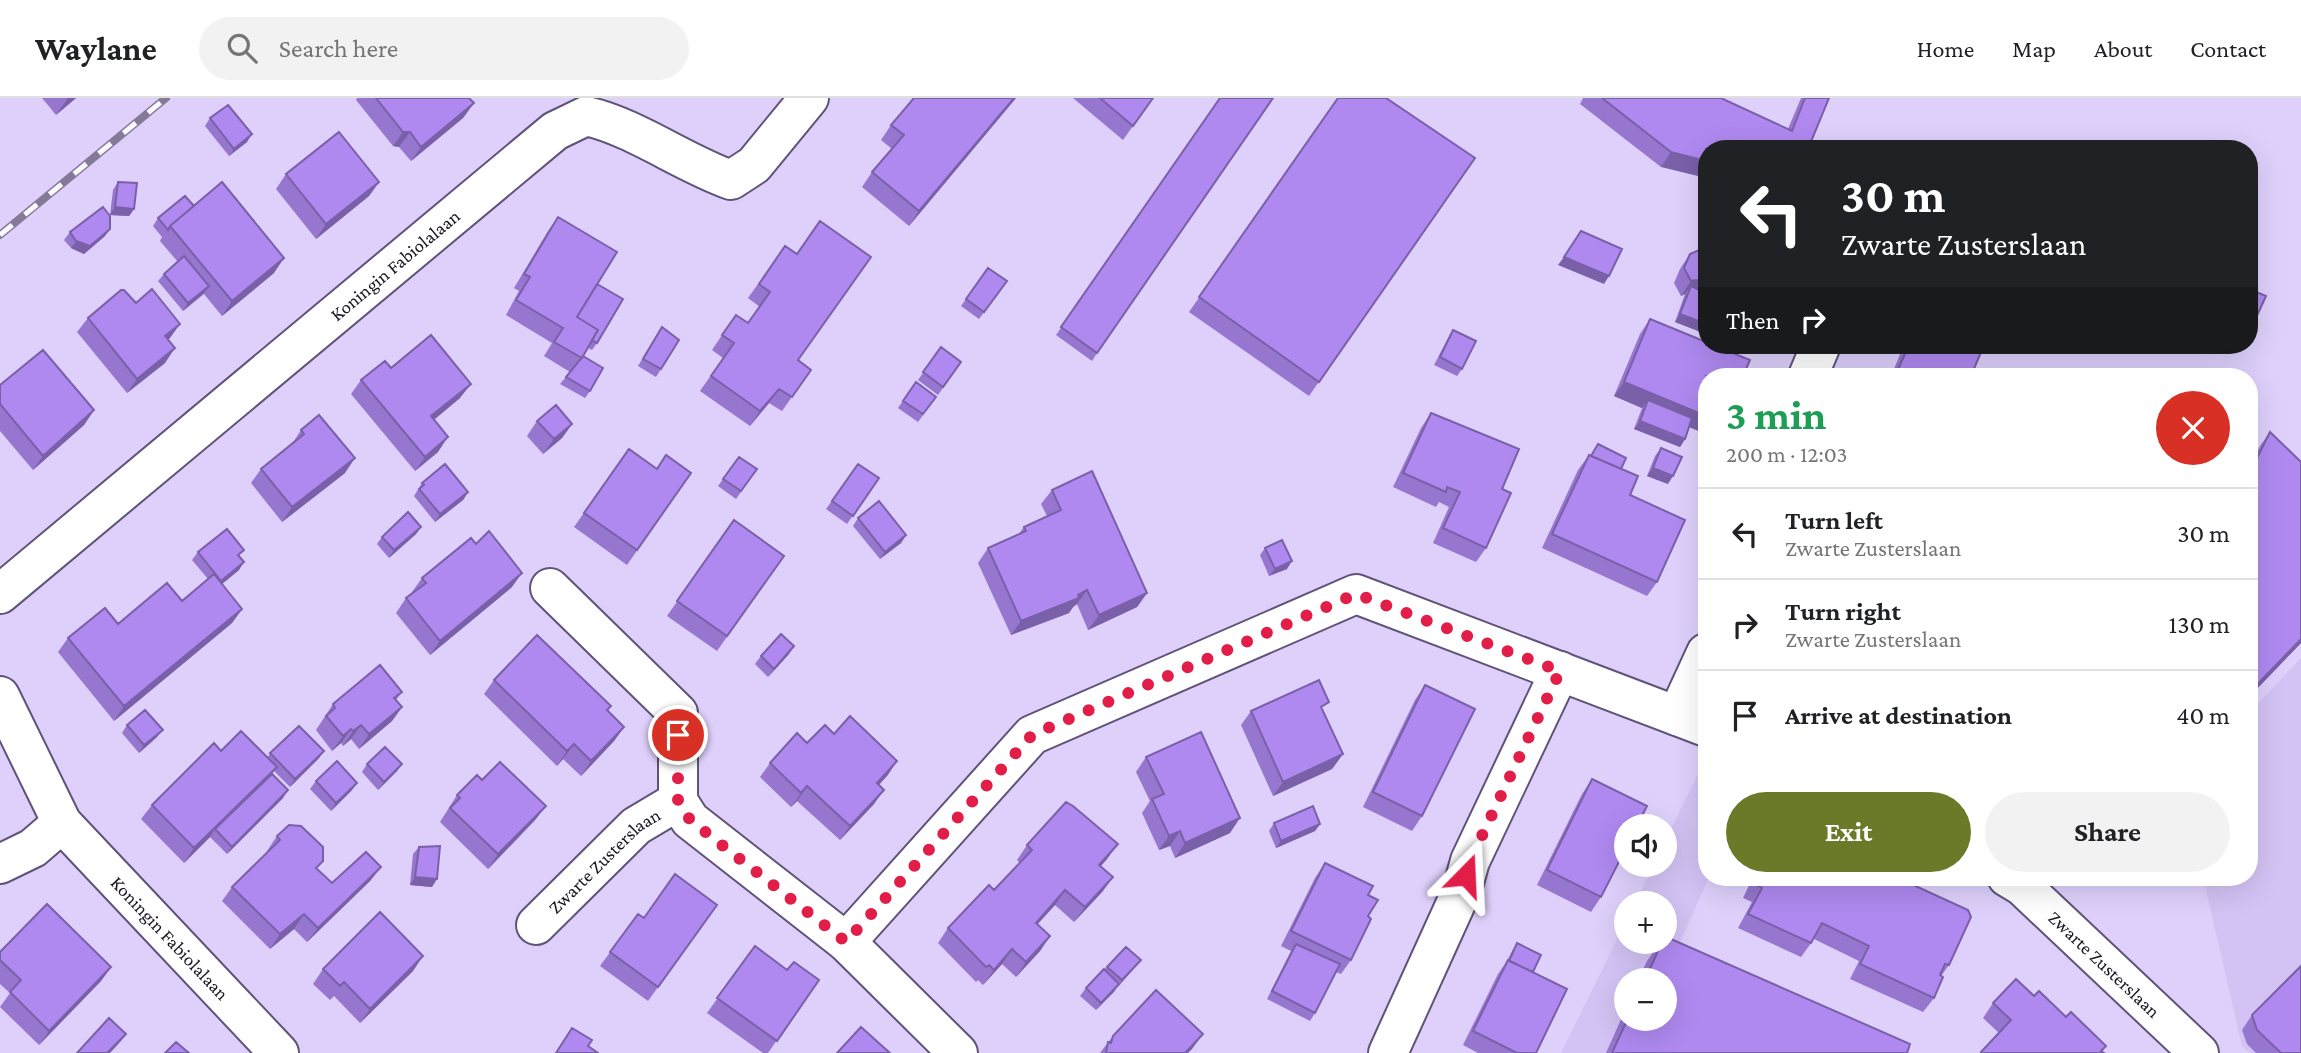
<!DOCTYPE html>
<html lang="en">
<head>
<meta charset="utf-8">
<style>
  :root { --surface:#fff; --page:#f2f2f2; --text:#202124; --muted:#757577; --line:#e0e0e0; --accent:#6a7a29 }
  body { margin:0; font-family:"Crimson Pro",serif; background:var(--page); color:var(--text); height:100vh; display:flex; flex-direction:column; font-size:26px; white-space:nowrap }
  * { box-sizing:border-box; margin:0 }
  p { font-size:23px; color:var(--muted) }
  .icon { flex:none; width:38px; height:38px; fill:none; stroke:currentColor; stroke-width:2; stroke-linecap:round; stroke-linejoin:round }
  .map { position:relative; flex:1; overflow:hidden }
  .side { position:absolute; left:1698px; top:270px; width:560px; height:518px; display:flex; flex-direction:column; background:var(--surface); border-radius:28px; box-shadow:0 7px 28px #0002 }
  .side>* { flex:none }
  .banner { position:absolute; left:1698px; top:42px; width:560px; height:214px; border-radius:28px; box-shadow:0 7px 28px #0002; background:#202124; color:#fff; overflow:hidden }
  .controls { position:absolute; left:1614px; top:716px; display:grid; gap:14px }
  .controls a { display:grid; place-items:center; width:63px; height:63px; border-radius:50%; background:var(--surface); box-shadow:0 7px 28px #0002; font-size:35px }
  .pin { position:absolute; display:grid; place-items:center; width:60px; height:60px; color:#fff; margin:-30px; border:4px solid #fff; border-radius:50%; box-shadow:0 2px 7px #0007 }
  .me { position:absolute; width:77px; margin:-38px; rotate:21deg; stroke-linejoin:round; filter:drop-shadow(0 0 5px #0008) }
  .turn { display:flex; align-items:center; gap:24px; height:147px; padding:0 28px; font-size:32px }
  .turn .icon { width:91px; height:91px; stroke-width:2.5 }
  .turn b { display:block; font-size:49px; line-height:60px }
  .then { display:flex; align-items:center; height:66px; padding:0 28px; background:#0003; gap:14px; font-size:26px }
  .round { display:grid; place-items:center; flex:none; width:74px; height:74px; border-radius:37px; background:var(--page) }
  .summary { display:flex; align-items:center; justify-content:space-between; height:119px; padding:0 28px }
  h1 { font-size:42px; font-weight:700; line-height:52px; color:#1e9e55 }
  .button { display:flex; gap:14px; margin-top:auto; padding:14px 28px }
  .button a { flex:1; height:80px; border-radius:42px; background:var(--accent); color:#fff; font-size:28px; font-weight:700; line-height:80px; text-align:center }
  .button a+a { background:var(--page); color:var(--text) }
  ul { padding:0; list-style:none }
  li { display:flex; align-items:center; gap:21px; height:91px; padding:0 28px; border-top:2px solid var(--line) }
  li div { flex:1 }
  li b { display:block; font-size:26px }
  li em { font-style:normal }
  header { display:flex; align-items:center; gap:42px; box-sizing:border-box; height:98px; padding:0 35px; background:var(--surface); border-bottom:2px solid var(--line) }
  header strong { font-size:33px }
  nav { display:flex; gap:38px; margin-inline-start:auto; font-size:24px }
  .search { width:490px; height:63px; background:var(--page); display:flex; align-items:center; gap:18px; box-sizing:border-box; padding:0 24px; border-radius:38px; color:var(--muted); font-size:26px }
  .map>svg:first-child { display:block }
  .built { fill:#d3c3f5; fill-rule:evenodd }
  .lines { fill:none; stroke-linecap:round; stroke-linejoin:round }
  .minor-casing { stroke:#605378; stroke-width:42 }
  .minor { stroke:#fff; stroke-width:38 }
  .rail-casing { stroke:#847a98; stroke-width:8 }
  .rail { stroke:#faf9fd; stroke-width:5; stroke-dasharray:16; stroke-linecap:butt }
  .wall { fill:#9676ce }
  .shaded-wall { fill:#7a60a8 }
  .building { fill:#af89f0; stroke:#7a60a8; stroke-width:2 }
  .route { stroke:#e11d48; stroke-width:12; stroke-dasharray:0 21.6 }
  .labels { text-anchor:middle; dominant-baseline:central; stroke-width:5; stroke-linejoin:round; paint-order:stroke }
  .street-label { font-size:19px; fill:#1b1625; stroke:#faf9fd }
</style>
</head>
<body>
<header>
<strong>Waylane</strong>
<div class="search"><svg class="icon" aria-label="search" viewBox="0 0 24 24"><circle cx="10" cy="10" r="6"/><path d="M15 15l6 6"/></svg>Search here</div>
<nav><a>Home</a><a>Map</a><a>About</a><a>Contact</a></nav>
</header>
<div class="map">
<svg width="2301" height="955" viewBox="0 0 2301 955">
  <rect width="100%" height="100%" fill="#ded0fb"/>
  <path class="built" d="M2301 560V955H2250L2242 948 2203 779H2249V615Z
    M1699 674 1706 677V779H1709L1677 851 1912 955H1561L1626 823V844H1664V805H1635L1654 767 1664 766V745ZM1626 882H1664V920H1626Z"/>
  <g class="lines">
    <g class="minor-casing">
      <g id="minor">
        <path d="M1808 278 1821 247"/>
        <path d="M550 490 678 615V703L690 722 846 844 1032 637 1356 496 1706 629"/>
        <path id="s1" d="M0 496 555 33 586 18C635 29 681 64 731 82L754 67 809 0"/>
        <path id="s2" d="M0 598 62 725 279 955"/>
        <path d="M1677 618 1706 555"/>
        <path d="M0 766 33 750 62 725"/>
        <path id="s3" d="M2007 779 2022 788 2199 955"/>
        <path id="s4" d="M536 827 636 728 678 703"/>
        <path d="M846 844 958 955"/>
        <path d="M1388 955 1462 792 1470 763 1560 573"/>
      </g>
    </g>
    <use href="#minor" class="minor"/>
    <g class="rail-casing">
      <path id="rail" d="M0 137 166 0"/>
    </g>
    <use href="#rail" class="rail"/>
  </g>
  <path class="wall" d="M42 0H76L56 17Z
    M357 0H469L474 5 463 20 411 63 399 49 393 48 356 2Z
    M1016 0 909 128 862 89 872 74 892 51 881 42 891 27 933 1Z
    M1073 0H1153L1123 42Z
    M1220 0 1097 255 1092 263 1056 237Z
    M1338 0 1475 60 1309 298 1189 214Z
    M1583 0H1721L1788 31 1801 0H1829L1808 51 1661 69 1580 6Z
    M210 20 247 44 229 58 205 28Z
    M286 76 379 84 369 98 316 141 276 91Z
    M118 84 134 111 129 118 110 117 113 92Z
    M194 108 274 175 222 218 204 196 183 213 158 183 164 176 178 164 160 143 162 139 153 128 158 120Z
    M558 119 597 186V245L592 252 588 250 583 258 590 293 585 300 560 286 570 274 544 258 552 245 506 217 519 193 514 190 548 133Z
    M1706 133V236L1675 224 1685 196 1681 198 1674 185 1680 171 1690 156 1698 153Z
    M70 134 105 138 84 156 71 150 64 142Z
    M785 148 801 286 782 313 769 305 750 328 700 293 723 260 712 252 722 237 748 225 760 209 748 200Z
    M988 170 1007 183 979 221 961 208Z
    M136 205 170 240 168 242 165 265 127 295 77 234 88 220Z
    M1650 221 1689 329 1685 341 1680 349 1634 331 1642 310 1614 298 1640 236Z
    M662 229 661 271 656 279 638 268Z
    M1453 232 1462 271 1457 278 1434 267 1448 240Z
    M1904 247H1984L1971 278H1891Z
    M941 249 961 264 938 297 918 282Z
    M391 270 460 300 434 322 438 354 415 373 351 296 361 282Z
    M916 284 936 299 918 324 898 310Z
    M0 287 94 312 84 327 33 372 0 333Z
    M1431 315 1502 391 1486 450 1476 464 1433 445 1449 409 1439 404 1436 409 1393 389 1421 330Z
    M537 323 572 326 562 340 543 356 527 338Z
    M301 332 345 375 282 424 251 385 261 371 292 346Z
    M2270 334 2301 364V545L2249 599V370L2260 348Z
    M1598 346 1621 371 1630 397 1657 484 1647 498 1542 450 1578 372 1589 357 1590 358Z
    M1661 350 1668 386 1647 378 1655 358Z
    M629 351 656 371 691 375 627 467 574 429Z
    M739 359 757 371 736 401 718 388Z
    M858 366 879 380 847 426 826 411Z
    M422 385 468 394 463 402 435 424 414 398Z
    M1052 392 1147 495 1137 509 1088 532 1077 506 1073 509 1069 515 1011 537 978 465 988 450 1018 437 1024 429 1047 418 1041 406Z
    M858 420 906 437 901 445 880 461 853 428Z
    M734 422 784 458 717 553 667 518Z
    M421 429 416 436 389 460 377 446 382 439Z
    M1265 450 1287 471 1269 478 1260 457Z
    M198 454 240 458 239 472 222 486 242 511 232 525 114 623 58 554 68 540 118 526 182 503 208 481 192 462Z
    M422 480 512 489 430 557 396 515 406 500 413 495 412 494Z
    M789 556 768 579 755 566 761 558Z
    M494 582 611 608 607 613 624 629 614 643 581 678 563 661 557 668 484 596Z
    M1425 587 1422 718 1412 733 1363 709 1415 602Z
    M402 594 396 602 402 609 392 623 359 651 351 641 343 648 341 645 332 653 316 632 333 606Z
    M1251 613H1323L1343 656 1332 671 1273 698 1241 627Z
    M127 627 157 639 139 655 122 635Z
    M807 645 897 663 887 678 879 687 874 706 840 742 797 703 791 709 760 679 770 665Z
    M221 653 268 659 270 655 324 653 319 660 290 689 274 673 272 676 283 700 227 756 210 739 184 765 141 721 152 707Z
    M1146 659 1230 735 1175 760 1170 748 1159 752 1142 715 1150 703 1136 674Z
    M367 666H402L397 673 378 692 362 674Z
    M1592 681 1601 799 1591 814 1537 787 1582 696Z
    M482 682 546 708 535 722 488 771 440 724 457 697Z
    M316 683 357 685 352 692 331 713 310 691Z
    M1274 725 1320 726 1315 733 1276 750 1269 733Z
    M277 738 317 771 332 785 381 769 370 783 307 844 294 831 270 851 222 803 232 789 268 754 267 753Z
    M1027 747 1107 761 1101 768 1103 793 1074 824 1055 807 1037 826 1050 838 1040 853 1016 879 1002 866 983 887 978 882 976 884 938 845 948 830 994 792 1020 765 1017 762Z
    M419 749 432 789 410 787 413 756Z
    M1325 765 1368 797V818L1351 862 1341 876 1336 874 1315 915 1310 923 1267 901 1291 853 1281 848 1315 780Z
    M1753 779H1896L1949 867 1941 878 1934 900 1923 914 1850 881 1859 863 1814 841 1801 859 1738 830 1752 804 1743 800Z
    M717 807 648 903 600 868 638 816 644 820Z
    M1660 844H1664L1907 955H1606L1626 910V920H1664V882H1638L1647 863Z
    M1517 845 1533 874 1536 955H1478L1463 947 1498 876 1507 863 1512 853Z
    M755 848 787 872 819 882 768 955H763L707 915Z
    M0 854 111 869 101 883 39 947 0 909 10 895 0 886Z
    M1107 869H1135L1096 912 1080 898 1086 890Z
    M323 871 413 873 360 925 334 898 330 902 313 886Z
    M2034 898 2106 948 2102 954 2104 955H1980L1999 935 1983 920 1993 905Z
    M2252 917 2301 955H2256L2247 946 2242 932Z
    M1203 936 1188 955H1100L1113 938Z"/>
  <path class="shaded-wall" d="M68 0H76L56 17Z
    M1014 0H1016L909 128 919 113Z
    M474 5 463 20 411 63 421 49Z
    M403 34H410L399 49 393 48Z
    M252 36 247 44 229 58 234 51Z
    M1671 54 1706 63V80L1661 69Z
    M379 84 369 98 316 141 326 126Z
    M115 109 134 111 129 118 110 117Z
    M110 131 105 138 84 156 71 150 76 143Z
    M1564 159 1609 178 1604 186 1558 167Z
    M284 160 274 175 222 218 232 203Z
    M1696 182 1706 186V205L1691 188 1685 196 1681 198 1691 183Z
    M209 188 204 195 183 213 188 205Z
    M1680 216 1706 226V236L1675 224Z
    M2249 217 2256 220 2251 228 2249 227Z
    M180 226 170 240 154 253 165 238Z
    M1733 247H1754L1750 253Z
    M175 250 165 265 127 295 137 281Z
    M1624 284 1706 318V336L1644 311 1648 302 1642 310 1614 298Z
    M471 286 460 300 420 333 431 318Z
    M779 291 769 305 750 328 760 313Z
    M94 312 84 327 33 372 43 358Z
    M1640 323 1685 341 1680 349 1634 331Z
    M572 326 562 340 543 356 554 341Z
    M448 339 438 354 415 373 425 359Z
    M355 360 345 375 282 424 292 409Z
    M1653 370 1673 378 1668 386 1647 378Z
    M468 394 463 402 435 424 440 416Z
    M421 429 416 436 389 460 394 452Z
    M906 437 901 445 880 461 885 454Z
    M1292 463 1287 471 1269 478 1275 471Z
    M244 464 239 472 216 491 221 483Z
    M522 475 512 489 430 557 440 543Z
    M1087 492 1077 506 1073 509 1069 515 1011 537 1021 523Z
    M1147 495 1137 509 1088 532 1099 517Z
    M242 511 232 525 114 623 124 608Z
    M2301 541V545L2249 599V595Z
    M794 548 789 556 768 579 774 571Z
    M402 609 392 623 359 651 369 636Z
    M361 627 351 641 343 648 353 633Z
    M624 629 614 643 581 678 591 663Z
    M351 631 341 645 332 653 343 638Z
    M163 632 157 639 139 655 144 647Z
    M574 646 563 661 557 668 567 653Z
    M324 653 319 660 290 689 295 681Z
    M1343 656 1332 671 1273 698 1283 684Z
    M897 663 887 678 867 699 877 685Z
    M402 666 397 673 378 692 384 684Z
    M277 669 267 683 215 731 210 739 184 765 194 750Z
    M357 685 352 692 331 713 336 705Z
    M807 688 797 703 791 709 801 695Z
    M288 692 283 700 227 756 232 749Z
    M884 692 874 706 840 742 850 728Z
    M546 708 535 722 488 771 498 756Z
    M1240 720 1230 735 1175 760 1185 745Z
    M1320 726 1315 733 1276 750 1281 743Z
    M1180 733 1170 748 1159 752 1169 738Z
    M1118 746 1107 761 1089 781 1099 767Z
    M381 769 370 783 307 844 318 830Z
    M415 779 437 781 432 789 410 787Z
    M1113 779 1103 793 1074 824 1085 809Z
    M1065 792 1055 807 1026 839 1036 825Z
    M304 816 294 831 270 851 280 836Z
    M1050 838 1040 853 1016 879 1026 864Z
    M1012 851 1002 866 983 887 994 872Z
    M423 858 413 873 360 925 370 911Z
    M1141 862 1117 890 1122 882Z
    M111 869 101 883 39 947 49 933Z
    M1119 886 1114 894 1096 912 1101 905Z
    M126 936 121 943 110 955H107Z
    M1203 936 1192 951 1188 955H1185Z"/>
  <path class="building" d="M376 0H469L474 5 421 49 410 34H403Z
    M914 0H1014L919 113 872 74 904 37 891 27Z
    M1100 0H1153L1133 28Z
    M1220 0H1273L1097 255 1061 229Z
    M1338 0H1386L1475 60 1319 284 1199 199Z
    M1602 0H1721L1792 33 1805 0H1829L1808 51H1706V63L1671 54Z
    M228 7 252 36 234 51 210 20Z
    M339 34 379 84 326 126 286 76Z
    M118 84 137 85 134 111 115 109Z
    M222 84 284 160 232 203 170 128Z
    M185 98 194 108 170 128 168 132 158 120Z
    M103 109 110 118V131L90 148 76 143 70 134Z
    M558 119 617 154 577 219 598 232 582 260 554 244 563 230 516 202 530 179 524 176Z
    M820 123 871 159 798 262 811 272 792 299 779 291 760 313 711 278 734 245 722 237 736 217 748 225 770 194 759 186 785 148 797 156Z
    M1581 133 1622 151 1609 178 1564 159Z
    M1706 144V186L1696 182 1691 183 1684 170 1690 156 1704 150Z
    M184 158 209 188 188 205 164 176Z
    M988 170 1007 183 984 214 966 201Z
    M597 186 623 201 597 245 592 242 598 232 577 219Z
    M1691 188 1706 195V226L1680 216Z
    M152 191 180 226 165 238 175 250 137 281 88 220 121 192H124L136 205Z
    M2249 191 2266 198 2256 220 2249 217Z
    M1650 221 1706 244V247H1713L1750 262 1743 278H1706V318L1624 284Z
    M662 229 679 242 661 271 643 261Z
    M1453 232 1476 243 1462 271 1440 259Z
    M431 237 471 286 431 318 448 339 425 359 361 282 385 263 391 270Z
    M1909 247H1984L1971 278H1895Z
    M941 249 961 264 943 289 923 274Z
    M43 252 94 312 43 358 0 306V287Z
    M583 258 603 270 590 293 566 279Z
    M916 284 936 299 923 316 903 303Z
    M1648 302 1692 320 1685 341 1640 323Z
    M556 307 572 326 554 341 537 323Z
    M1431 315 1519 351 1502 391 1511 395 1486 450 1443 430 1460 394 1447 389 1446 394 1403 375Z
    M319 317 355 360 292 409 261 371 304 336 301 332Z
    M2270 334 2301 364V541L2249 595V376Z
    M1598 346 1626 360 1621 371 1591 358Z
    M1661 350 1682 359 1673 378 1653 370Z
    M629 351 657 371 666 357 691 375 637 452 584 415Z
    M1589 357 1638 378 1630 397 1685 422 1657 484 1552 436Z
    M739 359 757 371 741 393 723 381Z
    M445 366 468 394 440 416 419 391 424 387 422 385Z
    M858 366 879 380 853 418 832 403Z
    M1092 373 1147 495 1099 517 1087 492 1078 497 1079 500 1021 523 988 450 1026 433 1024 429 1061 412 1052 392Z
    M879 403 906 437 885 454 858 420Z
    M408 414 421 429 394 452 382 439Z
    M734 422 784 458 727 538 677 503Z
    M227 431 244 452 238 457 244 464 221 483 198 454Z
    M489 433 522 475 440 543 406 500 426 485 422 480 471 440 476 446Z
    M1282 442 1292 463 1275 471 1265 450Z
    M214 476 242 511 124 608 68 540 105 510 118 526 167 485 182 503Z
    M781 536 794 548 774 571 761 558Z
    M537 537 611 608 607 612 624 629 591 663 574 646 567 653 494 582Z
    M380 567 402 594 394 600 402 609 369 636 361 627 353 633 351 631 343 638 326 618 335 610 333 606Z
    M1319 582 1329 604 1321 609 1343 656 1283 684 1251 613Z
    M1425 587 1475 611 1422 718 1373 694Z
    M145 612 163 632 144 647 127 627Z
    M850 618 897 663 877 685 884 692 850 728 807 688 801 695 770 665 797 635 807 645 825 627 834 636Z
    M299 628 324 653 295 681 270 655Z
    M241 633 277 669 194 750 152 707 214 645 221 653Z
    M1201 634 1240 720 1185 745 1180 733 1169 738 1152 701 1164 696 1146 659Z
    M385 649 402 666 384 684 367 666Z
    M337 663 357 685 336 705 316 683Z
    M500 664 546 708 498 756 450 710 460 700 457 697 477 677 482 682Z
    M272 676 288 692 232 749 215 731Z
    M1592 681 1647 708 1637 728H1626V750L1601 799 1547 772Z
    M1066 704 1073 708 1118 746 1099 767 1113 779 1085 809 1065 792 1036 825 1050 838 1026 864 1012 851 994 872 989 867 986 869 948 830 989 787 994 792 1032 752 1027 747Z
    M1313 708 1320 726 1281 743 1274 725Z
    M289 727 301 728 323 749V763L316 770 332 785 366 754 381 769 318 830 304 816 280 836 232 789 280 742 277 738Z
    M440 748 437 781 415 779 419 749Z
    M1325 765 1373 788 1368 797 1378 802 1368 818 1371 821 1351 862 1291 833Z
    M675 776 717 807 658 889 610 854 638 816 644 820Z
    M1756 779H1896L1968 812 1971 819 1949 867 1945 866 1940 877 1943 879 1934 900 1860 866 1869 848 1822 825 1811 845 1748 816 1762 790 1753 785Z
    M47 806 111 869 49 933 10 894 21 882 0 862V854Z
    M380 814 423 858 370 911 344 884 340 888 323 871Z
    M1664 838 1910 946 1907 955H1612L1628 920H1664V882H1645L1662 844H1664Z
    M1517 845 1541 857 1533 874 1509 863Z
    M1296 846 1340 866 1315 915 1272 893Z
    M755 848 787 872 794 864 819 882 777 943 717 900Z
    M1126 849 1141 862 1122 882 1107 869Z
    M1508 862 1567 891 1536 955H1517L1473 933Z
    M2301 868V955H2281L2257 932 2252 917Z
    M1104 871 1119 886 1101 905 1086 890Z
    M2016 881 2034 898 2039 893 2066 919 2071 914 2106 948 2101 953 2104 955H1982L1981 954 2011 922 1993 905Z
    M1156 892 1203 936 1185 955H1106L1108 944 1111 945 1113 938Z
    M109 920 126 936 107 955H77Z
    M861 929 890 955H837Z
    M572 930 592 942 588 948 598 955H556Z
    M176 944 189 955H165Z"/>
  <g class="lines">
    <path class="route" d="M678 637V702L690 722 846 844 1032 637 1356 496 1560 573 1470 763 1466 777"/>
  </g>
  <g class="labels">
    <g class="street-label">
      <text stroke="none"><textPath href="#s1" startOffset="514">Koningin Fabiolalaan</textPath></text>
      <text stroke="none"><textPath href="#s4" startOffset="94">Zwarte Zusterslaan</textPath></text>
      <text stroke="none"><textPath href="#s2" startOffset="299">Koningin Fabiolalaan</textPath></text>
      <text stroke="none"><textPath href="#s3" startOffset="131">Zwarte Zusterslaan</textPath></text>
    </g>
  </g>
</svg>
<div class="controls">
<a><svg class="icon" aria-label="sound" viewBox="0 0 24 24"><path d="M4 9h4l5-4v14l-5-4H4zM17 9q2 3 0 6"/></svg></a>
<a>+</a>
<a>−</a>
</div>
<div class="pin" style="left:678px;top:637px;background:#d93025"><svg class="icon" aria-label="arrive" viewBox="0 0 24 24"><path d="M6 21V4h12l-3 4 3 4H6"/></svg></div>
<svg class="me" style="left:1466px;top:777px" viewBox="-20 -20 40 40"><path d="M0-17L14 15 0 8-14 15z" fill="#e11d48" stroke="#fff" stroke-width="4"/></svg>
<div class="banner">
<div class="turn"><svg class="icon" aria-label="left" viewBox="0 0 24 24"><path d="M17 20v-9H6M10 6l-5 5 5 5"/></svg><div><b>30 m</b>Zwarte Zusterslaan</div></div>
<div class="then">Then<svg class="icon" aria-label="right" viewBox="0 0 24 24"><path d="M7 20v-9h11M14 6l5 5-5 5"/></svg></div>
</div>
<section class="side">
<div class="summary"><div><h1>3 min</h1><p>200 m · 12:03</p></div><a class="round" style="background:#d93025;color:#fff"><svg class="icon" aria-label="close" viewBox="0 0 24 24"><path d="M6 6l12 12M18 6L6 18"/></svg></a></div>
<ul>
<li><svg class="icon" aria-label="left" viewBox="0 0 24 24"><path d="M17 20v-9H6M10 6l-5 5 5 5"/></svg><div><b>Turn left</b><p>Zwarte Zusterslaan</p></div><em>30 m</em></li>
<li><svg class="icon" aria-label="right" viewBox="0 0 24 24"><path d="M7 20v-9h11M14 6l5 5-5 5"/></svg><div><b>Turn right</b><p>Zwarte Zusterslaan</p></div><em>130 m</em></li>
<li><svg class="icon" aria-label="arrive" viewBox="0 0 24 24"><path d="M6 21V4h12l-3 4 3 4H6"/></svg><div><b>Arrive at destination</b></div><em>40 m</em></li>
</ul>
<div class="button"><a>Exit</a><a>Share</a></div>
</section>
</div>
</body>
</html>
